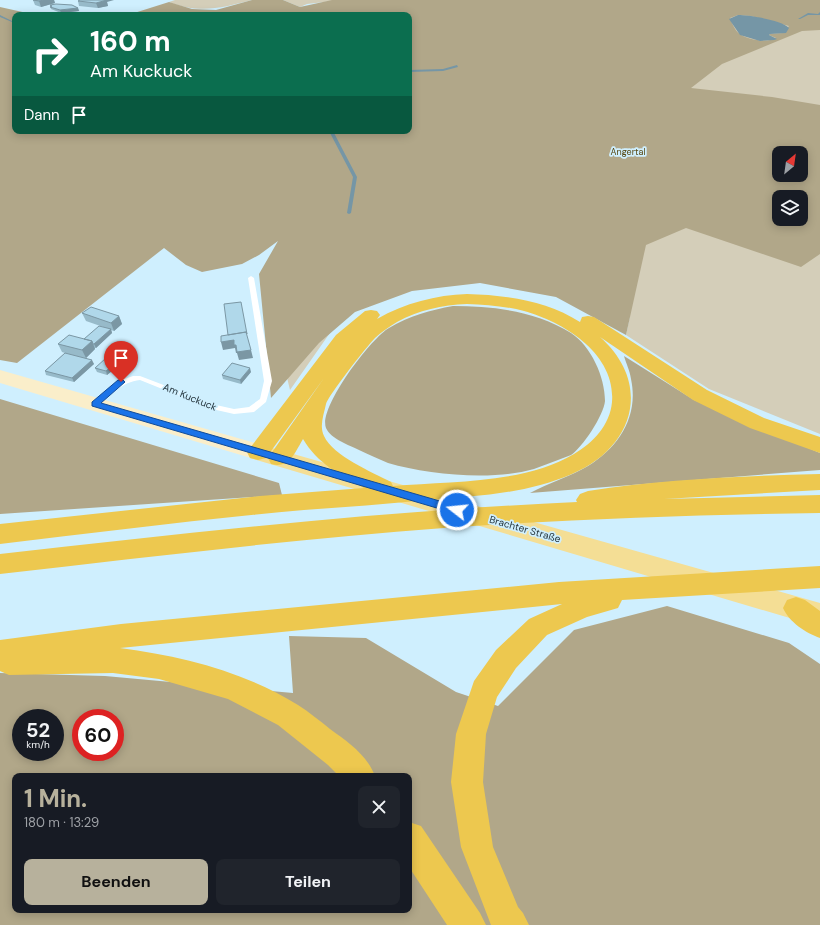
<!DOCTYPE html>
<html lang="de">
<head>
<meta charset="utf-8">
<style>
  :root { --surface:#171b24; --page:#20242c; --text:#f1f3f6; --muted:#9ea1a6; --accent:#b7b19c }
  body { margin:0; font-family:"DM Sans",sans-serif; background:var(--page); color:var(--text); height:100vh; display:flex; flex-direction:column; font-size:15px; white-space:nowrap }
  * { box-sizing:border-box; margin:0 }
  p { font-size:13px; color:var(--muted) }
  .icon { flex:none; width:22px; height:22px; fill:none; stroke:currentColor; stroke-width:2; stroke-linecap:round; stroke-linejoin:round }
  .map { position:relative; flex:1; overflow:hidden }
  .side { position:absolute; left:12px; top:773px; width:400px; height:140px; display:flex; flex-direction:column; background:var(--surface); border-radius:8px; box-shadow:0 2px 10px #0003 }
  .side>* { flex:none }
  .hud { position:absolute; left:12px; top:12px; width:400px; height:122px; border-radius:8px; box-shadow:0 2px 10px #0003; background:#0b6e4f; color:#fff; overflow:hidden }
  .needle { width:26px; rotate:29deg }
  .controls { position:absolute; left:772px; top:146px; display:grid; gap:8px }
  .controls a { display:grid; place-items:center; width:36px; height:36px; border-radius:8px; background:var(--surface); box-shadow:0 2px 10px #0003; font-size:20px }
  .speed { position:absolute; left:12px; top:709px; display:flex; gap:8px; font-size:20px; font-weight:700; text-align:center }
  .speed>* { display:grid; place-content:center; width:52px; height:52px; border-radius:50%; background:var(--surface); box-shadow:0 2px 10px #0003; line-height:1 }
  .speed small { font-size:10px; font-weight:400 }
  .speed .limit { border:6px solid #d22; background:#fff; color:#111 }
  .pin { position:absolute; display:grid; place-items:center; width:34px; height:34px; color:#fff; margin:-41px -17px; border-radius:50% 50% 50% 0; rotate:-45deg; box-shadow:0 0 4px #0007 }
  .pin .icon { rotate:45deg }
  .me { position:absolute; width:44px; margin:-22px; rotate:286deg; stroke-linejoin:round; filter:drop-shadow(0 0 3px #0008) }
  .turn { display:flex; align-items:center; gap:14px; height:84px; padding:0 12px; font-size:18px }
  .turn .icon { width:52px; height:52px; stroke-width:2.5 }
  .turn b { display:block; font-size:28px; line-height:34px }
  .then { display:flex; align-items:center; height:38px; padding:0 12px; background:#0003; gap:8px; font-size:15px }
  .round { display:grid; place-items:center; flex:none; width:42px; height:42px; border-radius:8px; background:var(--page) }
  .summary { display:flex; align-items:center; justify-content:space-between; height:68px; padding:0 12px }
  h1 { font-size:24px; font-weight:700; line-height:30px; color:var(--accent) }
  .button { display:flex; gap:8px; margin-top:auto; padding:8px 12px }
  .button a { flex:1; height:46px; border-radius:8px; background:var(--accent); color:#111; font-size:16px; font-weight:700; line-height:46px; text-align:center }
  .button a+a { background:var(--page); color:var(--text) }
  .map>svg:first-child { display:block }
  .green { fill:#d4ceb9; fill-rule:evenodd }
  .forest { fill:#b1a789; fill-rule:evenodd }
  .water { fill:#7596a6 }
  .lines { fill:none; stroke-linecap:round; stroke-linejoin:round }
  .stream { fill:#7596a6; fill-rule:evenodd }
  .service { fill:#fff; fill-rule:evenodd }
  .secondary { fill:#faeeca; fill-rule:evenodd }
  .primary { fill:#f4de95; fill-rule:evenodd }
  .motorway { fill:#edc84f; fill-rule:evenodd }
  .wall { fill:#97bac9 }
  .shaded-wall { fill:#7b97a4 }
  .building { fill:#b0d8ea; stroke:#7b97a4 }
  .route { fill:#1a73e8; stroke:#114b97 }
  .labels { text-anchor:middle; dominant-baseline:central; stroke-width:3.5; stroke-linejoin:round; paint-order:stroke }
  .far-park-label { font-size:9px; fill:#564610; stroke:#cfeffe }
  .street-label { font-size:10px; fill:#1f2e36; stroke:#cfeffe }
</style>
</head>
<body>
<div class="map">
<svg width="820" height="925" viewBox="0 0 820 925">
  <rect width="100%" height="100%" fill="#cfeffe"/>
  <path class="green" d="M175 0H252C222 8 199 14 169 2Z
    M283 0H332L333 1 307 4 300 7Z
    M820 0V434L709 389 626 335 630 316 471 271 360 303 332 330 290 390 263 278 409 131V15ZM779 153H801V175H779ZM779 197H801V219H779Z"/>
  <path class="forest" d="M252 0H283L300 7 332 0H820V30L802 31 722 64 691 88 772 97 820 105V254L801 267 686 228 646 245 626 335 556 297 480 283 412 291 355 312 319 343 271 398 259 274 278 241 259 255 242 264 202 272 186 265 164 248 17 363 0 360V7L36 15H15V131H409V15H119L131 14 169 2 192 9 216 10ZM738 15 751 16 789 26 783 33 770 34 769 35 776 38C767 43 748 40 740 34 735 31 732 23 730 18ZM779 153H801V175H779ZM779 197H801V219H779Z
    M453 306C493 306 536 311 571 333 591 346 605 377 605 401 604 415 582 448 571 455 567 457 562 458 558 460 550 463 542 466 534 469 493 481 429 475 388 463 378 459 368 454 359 450 349 445 331 439 326 428 318 408 371 338 389 328 409 316 431 310 453 306Z
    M624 356 694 400 820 453V470L530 493C548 483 572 476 588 466 619 447 639 416 631 379 630 371 626 363 624 356Z
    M0 399 279 483 282 495 0 514Z
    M667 606 789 643 820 664V925H0V673L105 676 293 693 289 636 366 638 456 692 498 706 574 630ZM21 718H55V752H21ZM81 718H115V752H81ZM15 776H409V910H15Z"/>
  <path class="water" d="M738 15C749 15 782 20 789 28L786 33 770 34 769 35 777 39 774 40 760 41 740 35 729 19Z"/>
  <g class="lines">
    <path class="stream" d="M820 12V15H808L800 19H798L808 13 818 14Z
      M0 15 14 22 15 29 14 28 12 22 0 17Z
      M457 65 458 67 443 71 409 72V70L443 69Z
      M329 131H333L357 177 351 213 349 214 347 213 353 177Z"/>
    <path class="service" d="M251 276 254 278 272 381 266 402 254 412 234 414 212 409 140 380C122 382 110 395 98 406H92L91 404 92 402 119 381 133 376H140L216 405 234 409 249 407 260 399 264 381 248 278Z"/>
    <path class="secondary" d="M0 370 266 446 269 452 266 458 258 460 0 383Z"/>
    <path class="primary" d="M258 444 820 603V627L250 458 247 452 250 446Z"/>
    <path class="motorway" d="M467 294C506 295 547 301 580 322L582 317 588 316 594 317 707 390 764 418 820 437V453L750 428 693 400 600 337C653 384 634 448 572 474 526 494 477 496 428 500 387 504 345 507 304 510 202 519 101 532 0 544V524L260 496 364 488C340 475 317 463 303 439 295 452 290 469 271 464L268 458 324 378 266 458 258 460 250 458 247 452 336 335 365 311 371 310 377 311 380 315 377 319C405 303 436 295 467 294ZM467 304C486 305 506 306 524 311 564 322 616 354 612 402 610 425 593 443 574 454 524 484 450 481 393 486L391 482C372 472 333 456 324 436 319 426 324 414 326 404 328 396 367 346 375 338 381 332 389 327 397 322 419 310 442 305 467 304Z
      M820 474V490L664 499 820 495V513C695 515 569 519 444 528 296 539 148 557 0 574V554C192 532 384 511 577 502L576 500 580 494 588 491C665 479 742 476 820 474Z
      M820 566V588L622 600 618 608 587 617 547 635 516 668 497 697 486 734 483 782 493 847 518 907 523 913 529 925H491L461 847 451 782 456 734 474 681 496 650 529 619 562 604 120 648C182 656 245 672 298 705 309 712 320 721 330 729 348 742 367 755 375 776H339L328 765 278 725 228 699 159 679 113 673 9 675 0 671V640L121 624 559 582Z
      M796 597 805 600 820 611V638C806 633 789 622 783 608L787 600Z
      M409 822 421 826 480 913 486 925H447L409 867Z"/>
  </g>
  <path class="wall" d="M33 0H54L55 3 41 7 35 5Z
    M78 1 107 2 108 6 98 8 79 6Z
    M50 5 78 8 79 11 61 13 51 9Z
    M82 313 119 316 122 324 114 331 111 330 112 333 96 348H95V349L86 358 94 364 74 382 46 375 45 371 65 353 62 352 58 344 84 339 109 329 86 321Z
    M118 366 107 375 97 372 95 368Z
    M251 372 241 384 223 379 222 375Z"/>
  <path class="shaded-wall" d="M44 0H54L55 3 41 7 39 1Z
    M105 0H114L107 2 108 6 98 8 96 3Z
    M78 8 79 11 61 13 60 10Z
    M119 316 122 324 114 331 111 323Z
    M111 329 112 333 96 348 94 344Z
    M247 336 236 345 251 350 253 358 239 360 237 353H236L235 348 223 350 221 342Z
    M92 341 95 349 86 358 82 350Z
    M92 360 94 364 74 382 72 378Z
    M117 362 118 366 107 375 106 371Z
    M250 368 251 372 241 384 240 380Z"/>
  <path class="building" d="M33 0H44L39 1Z
    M80 0H107L96 3 78 1Z
    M56 4 72 5 78 8 60 10 50 7 52 6 50 5Z
    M241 302 247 334 246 332 228 335 224 304Z
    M91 307 119 316 111 323 82 313Z
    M99 326 111 329 94 344H93L92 341 84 339Z
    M246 332 251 350 237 352 236 345H234V340L221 342V336Z
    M69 335 92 341 82 350 58 344Z
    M65 353 92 360 72 378 45 371Z
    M106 358 117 362 106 371 95 368Z
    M232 363 250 368 240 380 222 375Z"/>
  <path class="route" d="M118 380H123L125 382 101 403 457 506 462 510 457 514 92 406V402Z"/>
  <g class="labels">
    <g class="far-park-label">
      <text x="628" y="152">Angertal</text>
    </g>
    <g class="street-label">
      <text transform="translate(190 397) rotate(22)">Am Kuckuck</text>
      <text transform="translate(525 529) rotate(16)">Brachter Straße</text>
    </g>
  </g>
</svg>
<div class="controls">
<a><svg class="needle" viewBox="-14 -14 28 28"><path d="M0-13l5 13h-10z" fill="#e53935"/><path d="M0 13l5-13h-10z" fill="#9ea1a6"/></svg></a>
<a><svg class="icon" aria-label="layers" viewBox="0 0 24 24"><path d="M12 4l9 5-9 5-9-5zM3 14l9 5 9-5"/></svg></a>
</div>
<div class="speed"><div>52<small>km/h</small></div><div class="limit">60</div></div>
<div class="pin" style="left:121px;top:382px;background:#d93025"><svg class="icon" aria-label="arrive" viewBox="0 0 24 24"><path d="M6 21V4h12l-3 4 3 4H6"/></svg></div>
<svg class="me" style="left:457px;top:510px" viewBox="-20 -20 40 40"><circle r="17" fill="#1a73e8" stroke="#fff" stroke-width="3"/><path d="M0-11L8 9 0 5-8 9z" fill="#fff"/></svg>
<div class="hud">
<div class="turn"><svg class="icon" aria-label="right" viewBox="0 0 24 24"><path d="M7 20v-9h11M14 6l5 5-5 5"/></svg><div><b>160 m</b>Am Kuckuck</div></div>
<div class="then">Dann<svg class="icon" aria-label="arrive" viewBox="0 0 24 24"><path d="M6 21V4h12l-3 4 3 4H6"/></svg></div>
</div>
<section class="side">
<div class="summary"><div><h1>1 Min.</h1><p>180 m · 13:29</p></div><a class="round"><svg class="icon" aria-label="close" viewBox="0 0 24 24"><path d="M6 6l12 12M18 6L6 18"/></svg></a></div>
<div class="button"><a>Beenden</a><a>Teilen</a></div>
</section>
</div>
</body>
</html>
